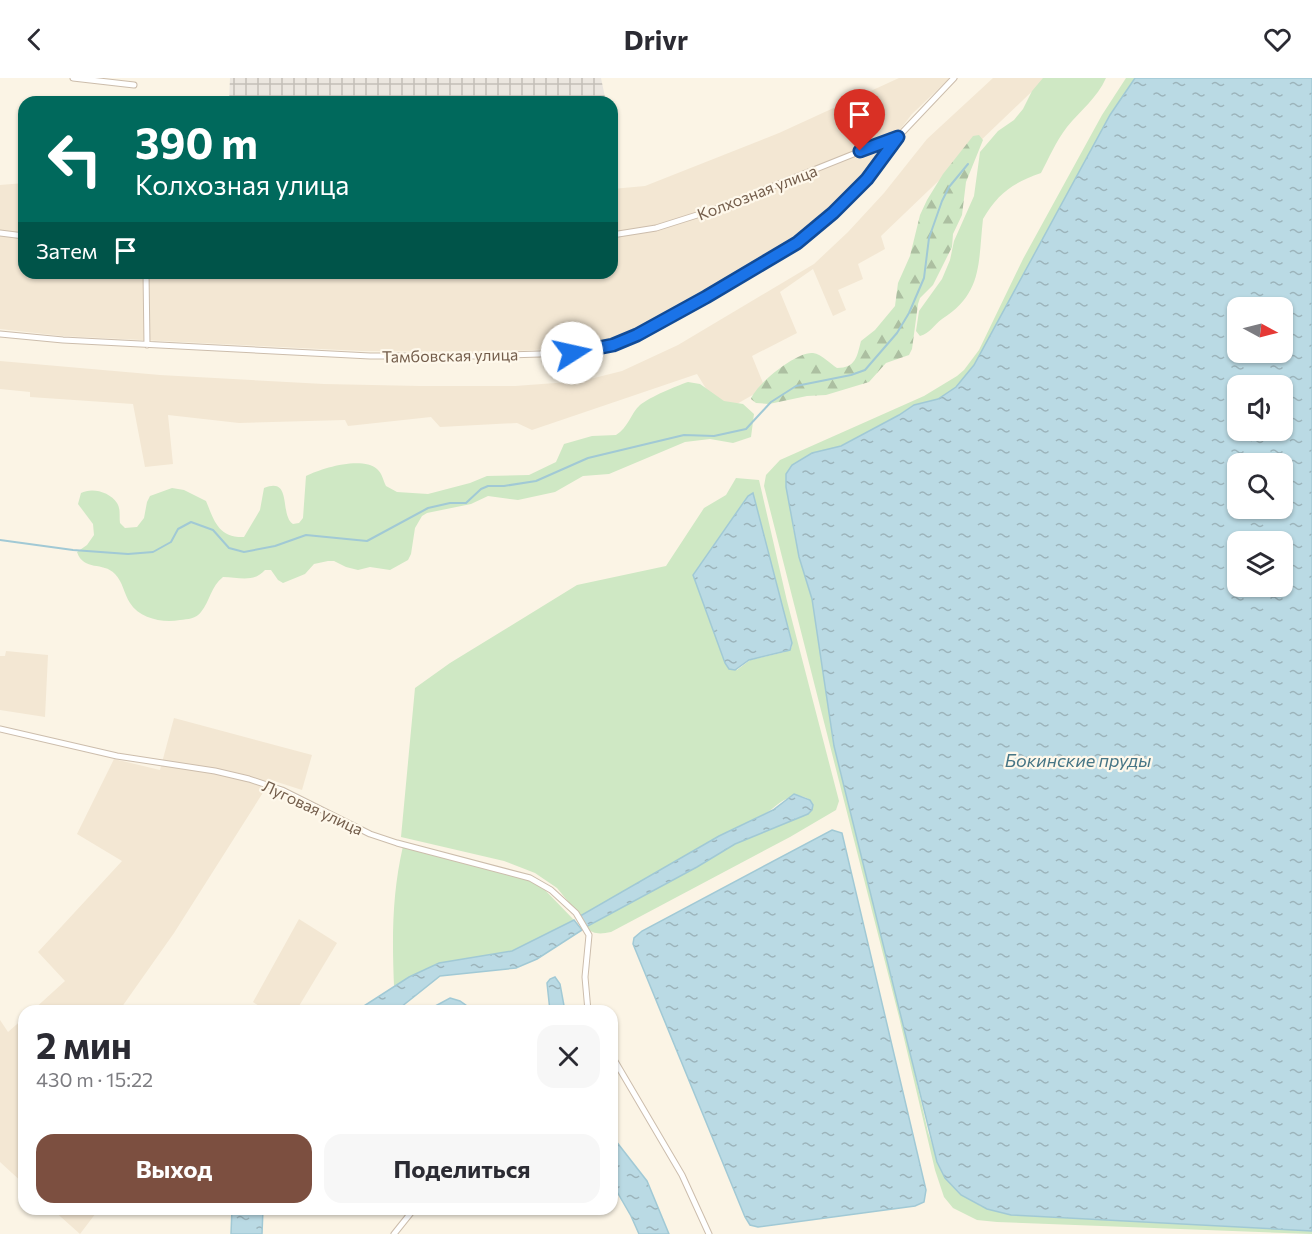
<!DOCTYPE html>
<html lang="ru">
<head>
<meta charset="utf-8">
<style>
  :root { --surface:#fff; --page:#f7f7f7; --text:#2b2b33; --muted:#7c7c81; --accent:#7c4f40 }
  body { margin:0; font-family:Commissioner,sans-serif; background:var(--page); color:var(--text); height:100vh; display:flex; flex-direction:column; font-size:22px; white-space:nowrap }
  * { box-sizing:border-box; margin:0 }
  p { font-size:20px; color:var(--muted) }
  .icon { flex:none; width:33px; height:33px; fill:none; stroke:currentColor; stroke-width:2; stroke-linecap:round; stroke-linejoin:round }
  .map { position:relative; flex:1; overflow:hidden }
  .side { position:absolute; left:18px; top:927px; width:600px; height:210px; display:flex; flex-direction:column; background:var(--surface); border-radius:18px; box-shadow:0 2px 4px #0004 }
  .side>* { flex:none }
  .hud { position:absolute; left:18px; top:18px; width:600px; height:183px; border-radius:18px; box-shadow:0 2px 4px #0004; background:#00695c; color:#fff; overflow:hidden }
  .needle { width:39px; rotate:97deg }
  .tools { position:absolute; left:1227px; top:219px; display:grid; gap:12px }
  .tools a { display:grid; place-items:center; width:66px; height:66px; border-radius:12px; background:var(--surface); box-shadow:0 2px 4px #0004; font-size:30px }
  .pin { position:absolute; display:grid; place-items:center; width:51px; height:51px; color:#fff; margin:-62px -26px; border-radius:50% 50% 50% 0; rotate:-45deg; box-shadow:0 0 6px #0007 }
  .pin .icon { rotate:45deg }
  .me { position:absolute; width:66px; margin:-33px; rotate:80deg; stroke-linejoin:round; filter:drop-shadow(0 0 4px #0008) }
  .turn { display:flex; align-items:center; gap:21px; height:126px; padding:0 18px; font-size:27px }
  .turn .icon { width:78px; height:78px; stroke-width:2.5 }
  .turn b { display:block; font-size:42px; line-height:51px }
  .then { display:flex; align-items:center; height:57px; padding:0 18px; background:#0003; gap:12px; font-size:22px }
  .round { display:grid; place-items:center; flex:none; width:63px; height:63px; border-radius:18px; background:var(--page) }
  .headline { display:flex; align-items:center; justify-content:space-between; height:102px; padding:0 18px }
  h1 { font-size:36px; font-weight:700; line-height:45px }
  .cta { display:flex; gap:12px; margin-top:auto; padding:12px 18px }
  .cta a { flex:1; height:69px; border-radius:18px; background:var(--accent); color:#fff; font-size:24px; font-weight:700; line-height:69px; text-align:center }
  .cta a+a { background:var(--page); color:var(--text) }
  header { display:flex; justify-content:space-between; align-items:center; height:78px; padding:0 18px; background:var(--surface); font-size:27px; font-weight:700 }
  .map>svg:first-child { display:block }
  .residential { fill:#f3e7d3 }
  .industrial { fill:url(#industrial-grid) }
  .grass { fill:#cfe8c4; fill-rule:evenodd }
  .forest { fill:url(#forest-firs) }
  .water { fill:url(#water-ripples); stroke:#a1c9d5; stroke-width:1.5; fill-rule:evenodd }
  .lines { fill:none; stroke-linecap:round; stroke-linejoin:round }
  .stream { stroke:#a1c9d5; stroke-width:2 }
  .street-casing { stroke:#ccbdac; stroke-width:7 }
  .street { stroke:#fff; stroke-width:5 }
  .route-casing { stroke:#114b97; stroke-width:15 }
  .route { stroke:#1a73e8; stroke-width:10 }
  .labels { text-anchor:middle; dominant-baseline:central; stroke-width:4.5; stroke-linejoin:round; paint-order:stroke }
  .street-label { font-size:16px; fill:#735d4b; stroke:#fef8eb }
  .water-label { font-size:18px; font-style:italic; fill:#467585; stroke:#fef8eb }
</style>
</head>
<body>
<header><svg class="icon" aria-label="back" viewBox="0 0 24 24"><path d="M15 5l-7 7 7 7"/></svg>Drivr<svg class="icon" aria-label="heart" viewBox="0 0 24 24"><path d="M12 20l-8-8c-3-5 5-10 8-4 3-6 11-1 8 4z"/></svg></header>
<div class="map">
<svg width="1312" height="1156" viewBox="0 0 1312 1156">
  <defs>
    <pattern id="industrial-grid" width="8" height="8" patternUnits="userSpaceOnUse" patternTransform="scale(1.5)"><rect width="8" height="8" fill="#ebe6df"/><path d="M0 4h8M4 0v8" fill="none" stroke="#c3beb7"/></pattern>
    <pattern id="forest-firs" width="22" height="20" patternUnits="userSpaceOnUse" patternTransform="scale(1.5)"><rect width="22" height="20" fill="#cfe8c4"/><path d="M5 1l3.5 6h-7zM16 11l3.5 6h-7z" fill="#acbfa1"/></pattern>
    <pattern id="water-ripples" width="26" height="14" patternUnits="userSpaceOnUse" patternTransform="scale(1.5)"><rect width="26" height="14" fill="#badae4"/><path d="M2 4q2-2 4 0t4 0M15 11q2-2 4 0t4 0" fill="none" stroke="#9cb4bb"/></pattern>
  </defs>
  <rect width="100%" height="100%" fill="#fbf4e5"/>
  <path class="residential" d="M899 0H950L912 36 864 98 804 157 645 249 608 265 573 270 494 274 361 273 62 258 0 251V107L24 105V195H612V111L645 108 779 55Z
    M993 0H1046L881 158 885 171 858 186 863 201 838 212 846 232 833 238 813 191 780 214 797 255 752 278 765 310 721 335 697 296 532 352 517 345 440 349 431 339 348 348 345 342 239 345 168 337 173 386 145 389 133 326 30 319V314L0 311V283L160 297 324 306 420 308H515L582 303 622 293 678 267 814 186 848 154 884 115 927 61Z
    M6 573 48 577 45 639 0 632V578H5Z
    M174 640 312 677 302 712 271 702 174 855 119 933H32L65 903 38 874 122 783 77 756 114 681 160 692Z
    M299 841 337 865 296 933H267L253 924Z
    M24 940V1106L0 1084V942L8 954Z
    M52 1131H99L80 1156Z"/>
  <path class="industrial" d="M230 0H601L606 24H229Z"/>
  <path class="grass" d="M1043 0H1106C1097 20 1081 32 1067 49 1056 63 1049 80 1041 95 1013 105 998 115 983 141 978 185 983 215 942 241 934 247 930 255 920 258L916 253 919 233 942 201 950 182 954 163 974 118 980 74 998 53 1014 42 1023 31 1032 13Z
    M1126 0H1135L1110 37 974 287 956 309 938 321 913 327 899 337 841 368 812 375 793 449 799 479 812 521 834 668 901 935 928 1054 941 1092 980 1128 1011 1137 1312 1153V1156L997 1144 977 1142 953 1130 944 1119 935 1092 899 939 764 408 766 397 780 382 924 318 957 298 964 292 979 272 1023 181 1102 37Z
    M688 304 700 306 724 323 743 326 754 336 751 359 733 365 710 361 685 364 609 396 583 398 555 414 518 422 488 418 471 426 427 435 422 438 415 450 411 476 408 482 390 492 370 489 358 492 346 489 334 483H328L314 486 305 496 283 505 278 502 271 492H265C254 505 238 499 223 499 211 508 210 523 201 534 196 541 188 541 180 542 163 545 140 541 130 525 124 516 123 504 115 496 103 483 84 494 77 474L87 467 94 457 93 446 78 426 81 415C92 409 110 414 117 425 121 431 119 439 120 445L125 450 137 449 144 440 147 424 150 418 172 410 184 412 206 423C214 442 218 460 244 459L260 432 264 410C293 398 279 437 293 446L299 445 303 440 306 398C322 390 362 378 377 391 382 395 383 402 386 408L397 414 428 416 470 405 487 398 529 397 556 384 564 366 592 358 616 357C628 350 631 335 640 327 650 319 676 308 688 304Z
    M736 400 759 402 787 523 839 723 836 732 790 759 611 854C601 856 593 857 586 849L697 789 735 766 808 736 812 732 813 726C807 717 799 717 789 720 780 722 772 733 762 737 700 767 641 805 580 838L557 810 535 795 504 783 401 759 415 610 450 585 577 507 666 488 704 430 726 417ZM748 418 792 569 785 574 750 582 737 592 693 497Z
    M403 768 528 802 543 810 574 842 512 873 492 877 394 908C392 858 392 817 403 768Z"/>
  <path class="forest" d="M979 57 983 62 966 104 962 137 953 156 952 169 933 207 920 220 918 226 912 271 909 277 886 285 869 304 826 317 807 318 769 326 756 325 751 321C756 306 797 273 813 275 822 276 830 286 837 290 856 290 857 278 861 263L875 252 895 228 898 205 910 178 920 137 927 122 943 96 973 58Z"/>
  <path class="water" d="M1135 0H1312V1153L1011 1137 987 1131 961 1117 945 1100 937 1084 834 668 812 521 799 479 786 409V396L792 387 812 375 841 368 899 337 914 327 938 321 956 309 974 287 1110 37ZM1238 230H1282V274H1238ZM1238 308H1282V352H1238ZM1238 386H1282V430H1238ZM1238 464H1282V508H1238Z
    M753 415 792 565 790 572 749 582 735 592 729 591 725 585 693 497 748 418Z
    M794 716 810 722 813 727 812 732 808 736 735 766 697 789 586 849 580 838 719 758 773 732Z
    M832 752 842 755 926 1112 924 1124 915 1128 758 1149 750 1147 745 1139 633 866 634 860 642 853Z
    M574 842 582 852 537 881 516 890 440 898 396 933H356L409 899 439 885 512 873Z
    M555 899 560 906 565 933H550L547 905 550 901Z
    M450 920 460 923 474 933H426Z
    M612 1058 647 1103 669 1156H639L631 1138 612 1105Z
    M232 1131H263L262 1156H231Z"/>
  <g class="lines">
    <path class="stream" d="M0 462 73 472 128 476 153 474 171 464 178 451 191 444 213 452 229 470 244 474 275 468 306 457 367 463 428 430 450 425H466L481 411 488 408H504L536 403 588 380 684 357 714 358 746 351 771 324 796 308 851 297 865 292 897 255 909 235 924 200 929 160 942 123 949 109 968 86"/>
    <g class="street-casing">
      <path id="street" d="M73 0 134 7
        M0 155 24 158
        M612 157 656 150 716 131 896 59
        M146 195 147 267
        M0 256 63 262 370 278H475L572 275 613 267 637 257 706 219 797 165 815 152 867 101 898 59 954 0
        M0 651 117 678 215 693 249 701 282 712 370 756 397 765 530 800 551 812 576 835 589 857 585 899 588 933
        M612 978 682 1097 709 1156
        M394 1156 414 1131"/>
    </g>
    <use href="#street" class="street"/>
  </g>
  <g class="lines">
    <g class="route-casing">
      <path id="route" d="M572 275 613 267 637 257 706 219 797 165 833 135 867 101 898 59 860 73"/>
    </g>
    <use href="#route" class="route"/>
  </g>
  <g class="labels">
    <g class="street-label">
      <text transform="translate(757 114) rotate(-21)">Колхозная улица</text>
      <text transform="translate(450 277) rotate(-1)">Тамбовская улица</text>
      <text transform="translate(313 729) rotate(25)">Луговая улица</text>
    </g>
    <g class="water-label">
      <text x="1078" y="682">Бокинские пруды</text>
    </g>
  </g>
</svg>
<div class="tools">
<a><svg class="needle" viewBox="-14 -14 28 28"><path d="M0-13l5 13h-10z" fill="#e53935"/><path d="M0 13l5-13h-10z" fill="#7c7c81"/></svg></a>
<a><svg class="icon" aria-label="sound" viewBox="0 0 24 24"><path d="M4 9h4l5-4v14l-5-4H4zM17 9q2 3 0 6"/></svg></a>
<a><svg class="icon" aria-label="search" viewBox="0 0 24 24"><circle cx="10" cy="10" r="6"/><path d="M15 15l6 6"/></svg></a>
<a><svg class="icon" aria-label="layers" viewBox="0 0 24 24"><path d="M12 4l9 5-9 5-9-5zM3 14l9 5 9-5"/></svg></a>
</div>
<div class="pin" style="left:860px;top:73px;background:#d93025"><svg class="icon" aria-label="arrive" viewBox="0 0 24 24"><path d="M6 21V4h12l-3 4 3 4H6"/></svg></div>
<svg class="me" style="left:572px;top:275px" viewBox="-20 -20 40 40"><circle r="19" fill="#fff"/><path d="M0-13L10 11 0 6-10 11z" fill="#1a73e8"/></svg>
<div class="hud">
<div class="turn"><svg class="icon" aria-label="left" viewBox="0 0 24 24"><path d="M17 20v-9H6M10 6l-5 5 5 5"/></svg><div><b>390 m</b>Колхозная улица</div></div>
<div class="then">Затем<svg class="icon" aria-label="arrive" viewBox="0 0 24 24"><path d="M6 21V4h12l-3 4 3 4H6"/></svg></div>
</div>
<section class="side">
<div class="headline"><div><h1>2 мин</h1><p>430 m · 15:22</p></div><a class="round"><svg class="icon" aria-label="close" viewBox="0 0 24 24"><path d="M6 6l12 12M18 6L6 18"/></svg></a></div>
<div class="cta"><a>Выход</a><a>Поделиться</a></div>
</section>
</div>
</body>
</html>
